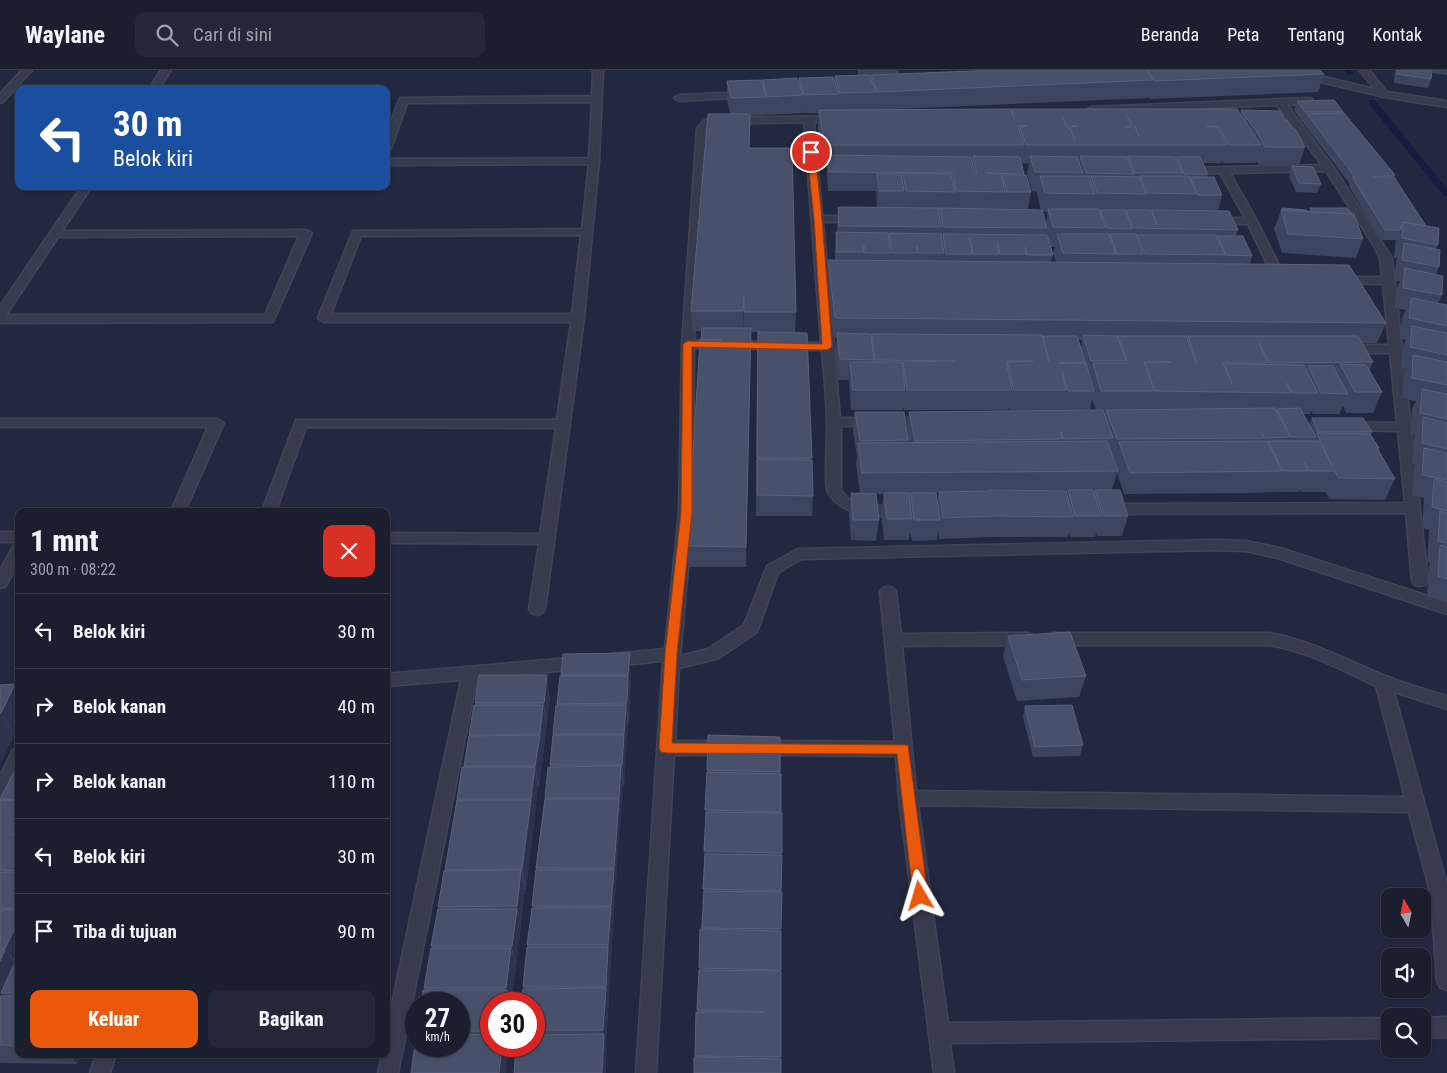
<!DOCTYPE html>
<html lang="id">
<head>
<meta charset="utf-8">
<style>
  :root { --surface:#1a1e2f; --page:#232737; --text:#f1f3f6; --muted:#9fa2aa; --line:#383c4b; --accent:#ea580c }
  body { margin:0; font-family:"Roboto Condensed",sans-serif; background:var(--page); color:var(--text); height:100vh; display:flex; flex-direction:column; font-size:19px; white-space:nowrap }
  * { box-sizing:border-box; margin:0 }
  p { font-size:16px; color:var(--muted) }
  .icon { flex:none; width:28px; height:28px; fill:none; stroke:currentColor; stroke-width:2; stroke-linecap:round; stroke-linejoin:round }
  .map { position:relative; flex:1; overflow:hidden }
  .details { position:absolute; left:15px; top:438px; width:375px; height:550px; display:flex; flex-direction:column; background:var(--surface); border-radius:10px; box-shadow:0 1px 4px #0004,0 0 0 1px var(--line) }
  .details>* { flex:none }
  .guide { position:absolute; left:15px; top:15px; width:375px; height:105px; border-radius:10px; box-shadow:0 1px 4px #0004,0 0 0 1px var(--line); background:#1a4fa0; color:#fff; overflow:hidden }
  .needle { width:32px; rotate:351deg }
  .tools { position:absolute; left:1381px; top:818px; display:grid; gap:10px }
  .tools a { display:grid; place-items:center; width:50px; height:50px; border-radius:10px; background:var(--surface); box-shadow:0 1px 4px #0004,0 0 0 1px var(--line); font-size:25px }
  .speed { position:absolute; left:405px; top:922px; display:flex; gap:10px; font-size:25px; font-weight:700; text-align:center }
  .speed>* { display:grid; place-content:center; width:65px; height:65px; border-radius:50%; background:var(--surface); box-shadow:0 1px 4px #0004,0 0 0 1px var(--line); line-height:1 }
  .speed small { font-size:12px; font-weight:400 }
  .speed .limit { border:8px solid #d22; background:#fff; color:#111 }
  .pin { position:absolute; display:grid; place-items:center; width:42px; height:42px; color:#fff; margin:-21px; border:2px solid #fff; border-radius:50%; box-shadow:0 1px 5px #0007 }
  .me { position:absolute; width:55px; margin:-28px; rotate:353deg; stroke-linejoin:round; filter:drop-shadow(0 0 4px #0008) }
  .turn { display:flex; align-items:center; gap:18px; height:105px; padding:0 15px; font-size:22px }
  .turn .icon { width:65px; height:65px; stroke-width:2.5 }
  .turn b { display:block; font-size:35px; line-height:42px }
  .round { display:grid; place-items:center; flex:none; width:52px; height:52px; border-radius:10px; background:var(--page) }
  .summary { display:flex; align-items:center; justify-content:space-between; height:85px; padding:0 15px }
  h1 { font-size:30px; font-weight:800; line-height:38px }
  .primary-button { display:flex; gap:10px; margin-top:auto; padding:10px 15px }
  .primary-button a { flex:1; height:58px; border-radius:10px; background:var(--accent); color:#fff; font-size:20px; font-weight:800; line-height:58px; text-align:center }
  .primary-button a+a { background:var(--page); color:var(--text) }
  ul { padding:0; list-style:none }
  li { display:flex; align-items:center; gap:15px; height:75px; padding:0 15px; border-top:1px solid var(--line) }
  li div { flex:1 }
  li b { display:block; font-size:19px }
  li em { font-style:normal }
  header { display:flex; align-items:center; gap:30px; box-sizing:border-box; height:70px; padding:0 25px; background:var(--surface); border-bottom:1px solid var(--line) }
  header strong { font-size:24px }
  nav { display:flex; gap:28px; margin-inline-start:auto; font-size:18px }
  .search { width:350px; height:45px; background:var(--page); display:flex; align-items:center; gap:12px; box-sizing:border-box; padding:0 18px; border-radius:10px; color:var(--muted); font-size:19px }
  .map>svg:first-child { display:block }
  .lines { fill:none; stroke-linecap:round; stroke-linejoin:round }
  .stream { fill:#151c3e; fill-rule:evenodd }
  .minor-casing { stroke:#404458; stroke-width:3 }
  .minor { fill:#373b4f; fill-rule:evenodd }
  .wall { fill:#3d445e; fill-rule:evenodd }
  .shaded-wall { fill:#2d334d }
  .building { fill:#49506a; stroke:#5a6079; fill-rule:evenodd }
  .route { fill:#ea580c; stroke:#983908 }
</style>
</head>
<body>
<header>
<strong>Waylane</strong>
<div class="search"><svg class="icon" aria-label="search" viewBox="0 0 24 24"><circle cx="10" cy="10" r="6"/><path d="M15 15l6 6"/></svg>Cari di sini</div>
<nav><a>Beranda</a><a>Peta</a><a>Tentang</a><a>Kontak</a></nav>
</header>
<div class="map">
<svg width="1447" height="1003" viewBox="0 0 1447 1003">
  <rect width="100%" height="100%" fill="#22283f"/>
  <g class="lines">
    <path class="stream" d="M1344 0H1351L1353 4 1348 5Z
      M1369 30H1375L1447 119V126H1444L1369 34Z"/>
    <g class="minor-casing">
      <path id="minor" d="M22 0H32L3 32 0 33V24Z
        M161 0H171L159 19H149Z
        M593 0H603L599 91 584 248 545 539 542 543 537 545 532 543 529 539 539 474 386 473V463L540 464 556 358 306 357 276 441H262L296 350H557L571 252H324L318 248 353 161 582 159 589 94 386 95V89L589 88 592 32 407 33 391 79 386 82V64L400 28 592 26ZM581 165 572 244H331L361 166Z
        M1359 0H1369L1387 22 1447 31V37L1384 27 1300 7 1298 5 1303 2 1375 19Z
        M748 22 753 25 751 27 679 31 674 28 679 25Z
        M1309 28 1312 29V33L1287 35 1334 98 1392 188 1428 511 1425 515 1420 516 1415 515 1412 511 1406 443 1106 444 1101 442 1099 439 1101 436 1106 434 1405 433 1398 361 1348 360 1341 356 1348 352 1397 353 1390 283H1346L1340 279 1346 275H1389L1383 214 1339 213 1333 210 1339 207H1382L1380 188 1374 176 1326 101 1230 103 1257 151 1286 209 1280 212 1274 209 1248 154H1214L1209 151 1214 148H1245L1220 103 1186 104 1181 101 1186 98 1322 95 1277 35 1091 43 1086 40 1091 37Z
        M838 46 841 47V51L814 52 822 146H856L861 149 856 152H823L834 273 839 274 841 277 834 281 840 348H928L935 352 928 356H841V420C854 441 882 436 903 435L908 437 910 440 908 443C884 450 841 447 828 422 823 412 828 367 827 353 827 329 824 305 822 280L694 278 693 442 680 586 708 579 744 555 767 496 798 479 1216 470 1246 471 1280 478 1447 532V544L1278 488 1246 481 1216 480 801 489 778 503 757 562 719 588 679 598 675 671H727L733 673 736 678 733 683 727 685H674L656 1003H636L663 591 612 596 606 594 604 590 606 586 612 584 665 579 679 442 682 274 697 58 703 51 714 48ZM804 52 821 273 694 270 707 58 714 54Z
        M82 116H92L62 161 306 160 312 163 273 252 0 253V236ZM299 166 265 245H6L58 167Z
        M0 349H217L224 353 185 441H171L208 357H0Z
        M0 462H19V472H0Z
        M19 474V493L5 517 0 518V500L14 475Z
        M888 517 893 518 896 522 901 564 1027 563 1033 565 1035 569 1033 573 1027 575 902 576 916 721 1405 727 1376 616C1341 600 1308 581 1269 575H1053L1047 573 1045 569 1047 565 1053 563H1269C1312 570 1348 591 1388 607 1407 615 1427 620 1447 626V639L1394 622 1447 816V920L1440 917 1437 911 1431 825 1409 742 918 735 948 953 1390 948V968L950 973 954 1003H934L899 728 896 686 760 685 754 683 751 678 754 673 760 671 895 672 880 522 883 518Z
        M581 587 587 589 589 593 587 597 581 599 477 608 398 1003H378L382 984H386V962L461 610 386 616V604Z
        M19 678V703L6 729 0 731V706L13 680Z
        M1447 947V967L1422 968V948Z
        M96 984H116L110 1003H90Z"/>
    </g>
    <use href="#minor" class="minor"/>
  </g>
  <path class="wall" d="M858 0H899L898 4 998 0H1320L1324 4 1318 22 1151 29 1149 27V28L894 39 1012 42V39L1240 43 1241 40 1285 50 1293 59 1305 77 1299 96 1259 95 1256 91V93H1223L1222 91 1221 93H1203L1208 104 1207 107 1222 125 1218 141 1238 160 1236 166 1252 186 1250 194 1386 253 1377 273H1362L1373 292 1369 301 1382 322 1373 343H1346L1343 336 1339 344H1313L1311 341 1310 344H1303L1309 354 1312 348 1372 362 1371 364 1379 378 1378 379 1395 409 1385 430 1329 429 1326 422H1301L1300 420 1299 422H1274V421L1273 422 1249 423 1124 424 1117 403 1112 420 1128 446 1122 466H1097L1096 463 1095 467H1070L1069 463 1068 467H990L939 469 938 461 937 470 912 471 910 462 909 470H884L881 443 884 424H876L879 450 876 471 851 470 849 444 851 423H860L856 394 857 386 853 362 855 342 907 361 909 342 1050 340H1010L1009 338 1008 340H904L903 336V340H851L849 310H838L836 284 837 268H833L827 210 828 190H835V182L836 162H837L838 137 877 138 876 121H828L827 104V94H823L818 58V43H803L802 40V43L767 45 766 41V45L750 46 749 78 796 242 795 262H750L746 497H688L687 476 702 261H692L691 241 730 44 727 29V11L763 14V10L799 13V8L834 10 835 6H858ZM1062 46 1077 56 1070 58 1067 57ZM1127 46 1136 58 1125 57ZM1022 90 1023 94 1029 93 1027 105 1032 121 1037 122V124L1041 140 1028 139 1031 122 1024 105 1021 92ZM1043 142H1048L1046 153ZM1051 177H1055L1053 183 1056 192H1051L1053 185ZM1078 270H1082L1081 278ZM1092 329 1096 340H1090ZM936 423H939L937 431Z
    M1395 0H1447V5L1432 3 1431 9 1428 18 1394 13Z
    M1297 31 1343 42V43L1395 105 1394 108 1438 175 1436 179 1439 197 1436 204 1442 225 1438 233 1447 235V261L1446 263H1447V532L1427 527 1429 496 1430 493 1427 492 1429 462 1430 460 1422 458 1424 428 1412 425 1414 398 1416 394 1412 393 1414 368 1415 365 1411 364 1412 339 1416 331 1402 328 1404 305 1407 299 1401 298 1403 276 1406 270 1400 268 1402 248 1406 240 1394 238 1397 218 1400 211 1394 210 1396 192 1397 188H1394L1396 170H1381L1349 116 1350 114 1303 53 1304 52H1302L1294 40Z
    M1292 96 1321 114 1317 123 1296 122 1289 106Z
    M1282 138 1309 141 1310 138 1363 169 1356 188 1282 183 1274 159Z
    M807 263 813 426 812 446H756L757 282Z
    M1008 566 1086 606 1079 627 1017 631 1003 586Z
    M631 604 630 625 629 654H627L624 715H622L613 855 606 975 607 982 534 976V934L523 917 528 877 527 875 533 838 536 798 545 728 550 697 553 664 561 605Z
    M0 615 19 621V653L14 664H13L14 665 0 693Z
    M550 626 543 686 539 716H538L526 819H525L516 895H515L516 897 511 934H491V976H507L508 982 459 976V934L425 920 424 918 432 878 431 876 438 839V837L445 801V800L457 729 464 697 469 665 475 635V633Z
    M1025 636 1083 675 1080 686 1033 687 1023 647Z
    M780 667 782 783 780 901 781 989 695 987 696 942H697L703 823 707 700Z
    M19 691V984H82L77 994 0 993V730H1L0 729 17 698 16 696Z"/>
  <path class="shaded-wall" d="M744 225V245L743 261V241Z
    M630 583 631 604 630 625 629 654 627 633 628 605Z
    M547 605 550 626 547 654 544 633Z
    M15 614 19 621V653L14 664 1 643Z
    M543 635 547 656 543 685 540 664Z
    M626 635 628 655 624 715 622 695Z
    M1 644 14 665 0 693V646Z
    M540 665 543 686 539 716 535 696Z
    M621 696 623 717 613 855 611 836Z
    M535 697 538 717 534 749 531 729Z
    M531 730 535 750 526 819 522 799Z
    M521 800 525 820 521 856 517 836Z
    M611 837 613 856 611 894 608 875Z
    M517 839 521 858 516 895 512 876Z
    M19 849V896L5 879Z
    M608 877 611 896 608 935 606 917Z
    M511 878 516 897 511 934H510L506 918Z
    M5 880 19 898 1 923 6 929 0 937V891Z
    M606 918 608 937 606 975 607 982 606 1003H602L604 968 603 960Z
    M507 920 510 934H505Z
    M502 976H507L508 982 506 1003H499Z
    M69 984H82L77 994Z"/>
  <path class="building" d="M998 0H1146L1153 10 877 22 871 5Z
    M1147 0H1320L1324 4 1155 11Z
    M1398 0H1432L1431 9 1397 4Z
    M869 5 876 22 840 23 835 6Z
    M833 7 839 24 804 25 799 8Z
    M797 8 803 25 767 27 763 10Z
    M762 10 766 27 731 28 727 11Z
    M1334 30 1343 42H1305L1297 31Z
    M1011 39 1014 49 1012 39H1237L1261 75H1229L1218 56H1215L1207 57H1217L1227 75H1026L1020 57 1027 56H1018L1024 75H824L819 40ZM1062 46 1067 56H1077L1070 57 1075 70 1069 57H1067ZM1127 46 1133 56H1135L1139 66 1135 57H1125L1132 56Z
    M1241 40 1280 41 1285 50H1287L1293 59H1295L1305 77H1265L1255 58 1253 57 1248 49H1246Z
    M1344 43 1395 105 1373 107H1394L1426 156 1403 152 1400 160H1385L1352 107H1355L1307 44Z
    M708 44H750L749 78H792L796 242H744V225L743 241H691Z
    M828 85 971 87 975 104H977L973 86 1020 87 1024 104 986 103 1001 104 1005 122 956 121 953 103 829 102Z
    M1030 86 1077 87 1083 103 1035 102Z
    M1080 86 1127 87 1134 104 1086 103Z
    M1128 86 1175 87 1183 103H1135Z
    M1177 87H1200L1208 104H1184Z
    M1292 96 1313 97 1321 114 1299 113Z
    M903 103 951 104 955 122 906 121Z
    M877 104H901L904 121H879Z
    M1002 105H1026L1031 122H1007Z
    M1040 106H1089L1095 124 1045 123Z
    M1091 106 1139 107 1146 124 1097 123Z
    M1140 106H1189L1196 124 1147 123Z
    M1190 107H1214L1222 125H1198Z
    M838 137 938 138 941 157 839 156Z
    M940 138 1042 140 1047 158 943 157Z
    M1282 138 1307 140V141L1282 140Z
    M1310 138H1347L1352 144 1313 142Z
    M1048 139H1099L1105 158 1053 157Z
    M1100 140H1125L1132 159 1107 158Z
    M1126 140H1151L1157 155 1152 140 1229 141 1238 160 1133 158Z
    M1281 140 1354 144 1363 169 1288 164Z
    M1403 152 1439 158 1438 175 1402 168Z
    M836 162 888 163 890 183H864V175L863 182H837Z
    M889 163 941 164 944 183H918L917 176V183H892Z
    M943 164 1047 165 1053 185H1027L1025 177 1026 184H1000L997 172 999 184H973L970 168 972 184H946Z
    M1057 164H1109L1116 184 1063 183Z
    M1110 164H1136L1143 184H1117Z
    M1137 165H1216L1225 185 1145 184Z
    M1217 166H1243L1252 186 1226 185Z
    M1404 173 1440 180 1439 197 1402 190Z
    M828 190 1349 195 1386 253 835 248Z
    M1405 198 1443 206 1442 225 1403 218Z
    M1411 228 1447 235V256L1409 248Z
    M1412 256 1447 263V285L1410 277Z
    M702 258H751L746 477 687 476 700 270H722L701 269Z
    M758 262 807 263 812 388H757Z
    M837 263 871 264 874 290 840 289Z
    M872 264 1042 265 1049 292 1043 266H1077L1085 292 1059 293H1086L1094 321H1068L1062 302 1066 320H1014L1007 292 1033 291H1006L1012 320H907L903 292 955 291 875 290Z
    M1083 265 1117 266 1126 291H1091Z
    M1118 266H1186L1197 294 1188 266H1358L1373 292 1269 293 1259 272 1267 293H1223L1232 314 1225 294 1304 295 1318 323H1292L1287 313 1290 323 1155 321 1145 293 1171 292H1144L1154 321H1101L1093 293H1128Z
    M1413 285 1447 292V315L1412 308Z
    M850 292H902L905 320H853Z
    M1340 294 1366 295 1382 322H1355Z
    M1308 296H1333L1348 324 1321 323Z
    M1422 319 1447 324V349L1420 343Z
    M1275 338 1290 367 1265 368 1262 363 1264 368 1117 369 1106 340Z
    M1300 338 1316 367H1291L1277 339Z
    M1103 340 1113 368 1063 369 1061 362 1062 369 915 371 909 342Z
    M855 342H904L908 370 860 371Z
    M1423 347 1447 353V379L1422 373Z
    M1312 348H1363L1372 362H1318Z
    M1317 363 1370 364 1379 378H1377L1395 409 1338 408 1335 401H1309L1304 392 1308 401H1283L1268 371H1319L1332 396Z
    M1107 371 1118 401 862 403 858 373Z
    M1267 371 1282 401 1130 403 1119 372Z
    M1424 378 1447 383V410L1422 405Z
    M757 389 812 390 813 426 757 425Z
    M1434 409 1447 412V441L1432 437Z
    M989 420 1066 421 1073 447 994 446 943 448 939 422 990 421Z
    M1068 420H1093L1101 446H1075Z
    M1095 420H1120L1128 446H1103Z
    M851 423 876 424 879 450H853Z
    M884 423H909L912 449H887Z
    M911 423H936L940 450H914Z
    M1440 441 1447 443V473L1438 471Z
    M1440 475 1447 477V509L1438 506Z
    M1070 562 1086 606 1022 610 1008 566Z
    M630 583 628 605H561L563 584Z
    M479 605H547L544 633H475Z
    M560 606H628L627 633 557 634Z
    M15 614 1 643H0V615Z
    M474 635H543L540 664 469 665Z
    M556 635H626L624 664H553Z
    M1072 635 1083 675 1035 677 1025 636Z
    M540 665 535 696H464L469 666Z
    M553 665H624L622 695H550Z
    M708 665 780 667V702L707 700Z
    M621 696 619 728H545L548 697Z
    M462 697H535L531 729H457Z
    M16 698H19V730L0 729Z
    M707 702 781 704V742L705 740Z
    M545 729H619L614 798H536Z
    M0 730 19 731V765L12 764 19 765V801L0 800Z
    M457 730H531L522 799 445 800Z
    M706 742 782 743V783L704 781Z
    M705 784 782 785 781 821 703 819Z
    M614 799 611 836H532L536 800Z
    M521 800 517 836 438 837 444 801Z
    M0 802H19V839L0 838Z
    M704 821 782 822 781 859 702 858Z
    M611 837 608 875H527L532 838Z
    M438 839H517L512 876H431Z
    M0 840H19V849L5 879 0 878Z
    M700 859 781 861V900L699 898Z
    M527 877H608L606 917H523Z
    M431 878H511L506 918H424Z
    M0 880H5L0 891Z
    M19 883V923H1Z
    M699 900 781 901V987L695 986 696 942H764L697 940Z
    M606 918 603 960H534V934H521L523 919Z
    M423 920H507L505 934H491V961H459V934H421Z
    M0 926H19V976L0 975Z
    M491 964V976H502L499 1003H411L416 966V976H459V965Z
    M604 964 602 1003H514L516 976H534V965Z
    M694 987 781 989V1003H694Z"/>
  <path class="route" d="M811 80 815 82 822 149 832 277 827 280 692 277V442L677 584 672 673 908 675 928 826 926 830 920 832 915 830 913 826 897 684 666 683 661 682 659 678 665 584 681 442 683 274 688 271 822 274 814 149 807 82Z"/>
</svg>
<div class="tools">
<a><svg class="needle" viewBox="-14 -14 28 28"><path d="M0-13l5 13h-10z" fill="#e53935"/><path d="M0 13l5-13h-10z" fill="#9fa2aa"/></svg></a>
<a><svg class="icon" aria-label="sound" viewBox="0 0 24 24"><path d="M4 9h4l5-4v14l-5-4H4zM17 9q2 3 0 6"/></svg></a>
<a><svg class="icon" aria-label="search" viewBox="0 0 24 24"><circle cx="10" cy="10" r="6"/><path d="M15 15l6 6"/></svg></a>
</div>
<div class="speed"><div>27<small>km/h</small></div><div class="limit">30</div></div>
<div class="pin" style="left:811px;top:82px;background:#d93025"><svg class="icon" aria-label="arrive" viewBox="0 0 24 24"><path d="M6 21V4h12l-3 4 3 4H6"/></svg></div>
<svg class="me" style="left:920px;top:826px" viewBox="-20 -20 40 40"><path d="M0-17L14 15 0 8-14 15z" fill="#ea580c" stroke="#fff" stroke-width="4"/></svg>
<div class="guide">
<div class="turn"><svg class="icon" aria-label="left" viewBox="0 0 24 24"><path d="M17 20v-9H6M10 6l-5 5 5 5"/></svg><div><b>30 m</b>Belok kiri</div></div>
</div>
<section class="details">
<div class="summary"><div><h1>1 mnt</h1><p>300 m · 08:22</p></div><a class="round" style="background:#d93025;color:#fff"><svg class="icon" aria-label="close" viewBox="0 0 24 24"><path d="M6 6l12 12M18 6L6 18"/></svg></a></div>
<ul>
<li><svg class="icon" aria-label="left" viewBox="0 0 24 24"><path d="M17 20v-9H6M10 6l-5 5 5 5"/></svg><div><b>Belok kiri</b></div><em>30 m</em></li>
<li><svg class="icon" aria-label="right" viewBox="0 0 24 24"><path d="M7 20v-9h11M14 6l5 5-5 5"/></svg><div><b>Belok kanan</b></div><em>40 m</em></li>
<li><svg class="icon" aria-label="right" viewBox="0 0 24 24"><path d="M7 20v-9h11M14 6l5 5-5 5"/></svg><div><b>Belok kanan</b></div><em>110 m</em></li>
<li><svg class="icon" aria-label="left" viewBox="0 0 24 24"><path d="M17 20v-9H6M10 6l-5 5 5 5"/></svg><div><b>Belok kiri</b></div><em>30 m</em></li>
<li><svg class="icon" aria-label="arrive" viewBox="0 0 24 24"><path d="M6 21V4h12l-3 4 3 4H6"/></svg><div><b>Tiba di tujuan</b></div><em>90 m</em></li>
</ul>
<div class="primary-button"><a>Keluar</a><a>Bagikan</a></div>
</section>
</div>
</body>
</html>
